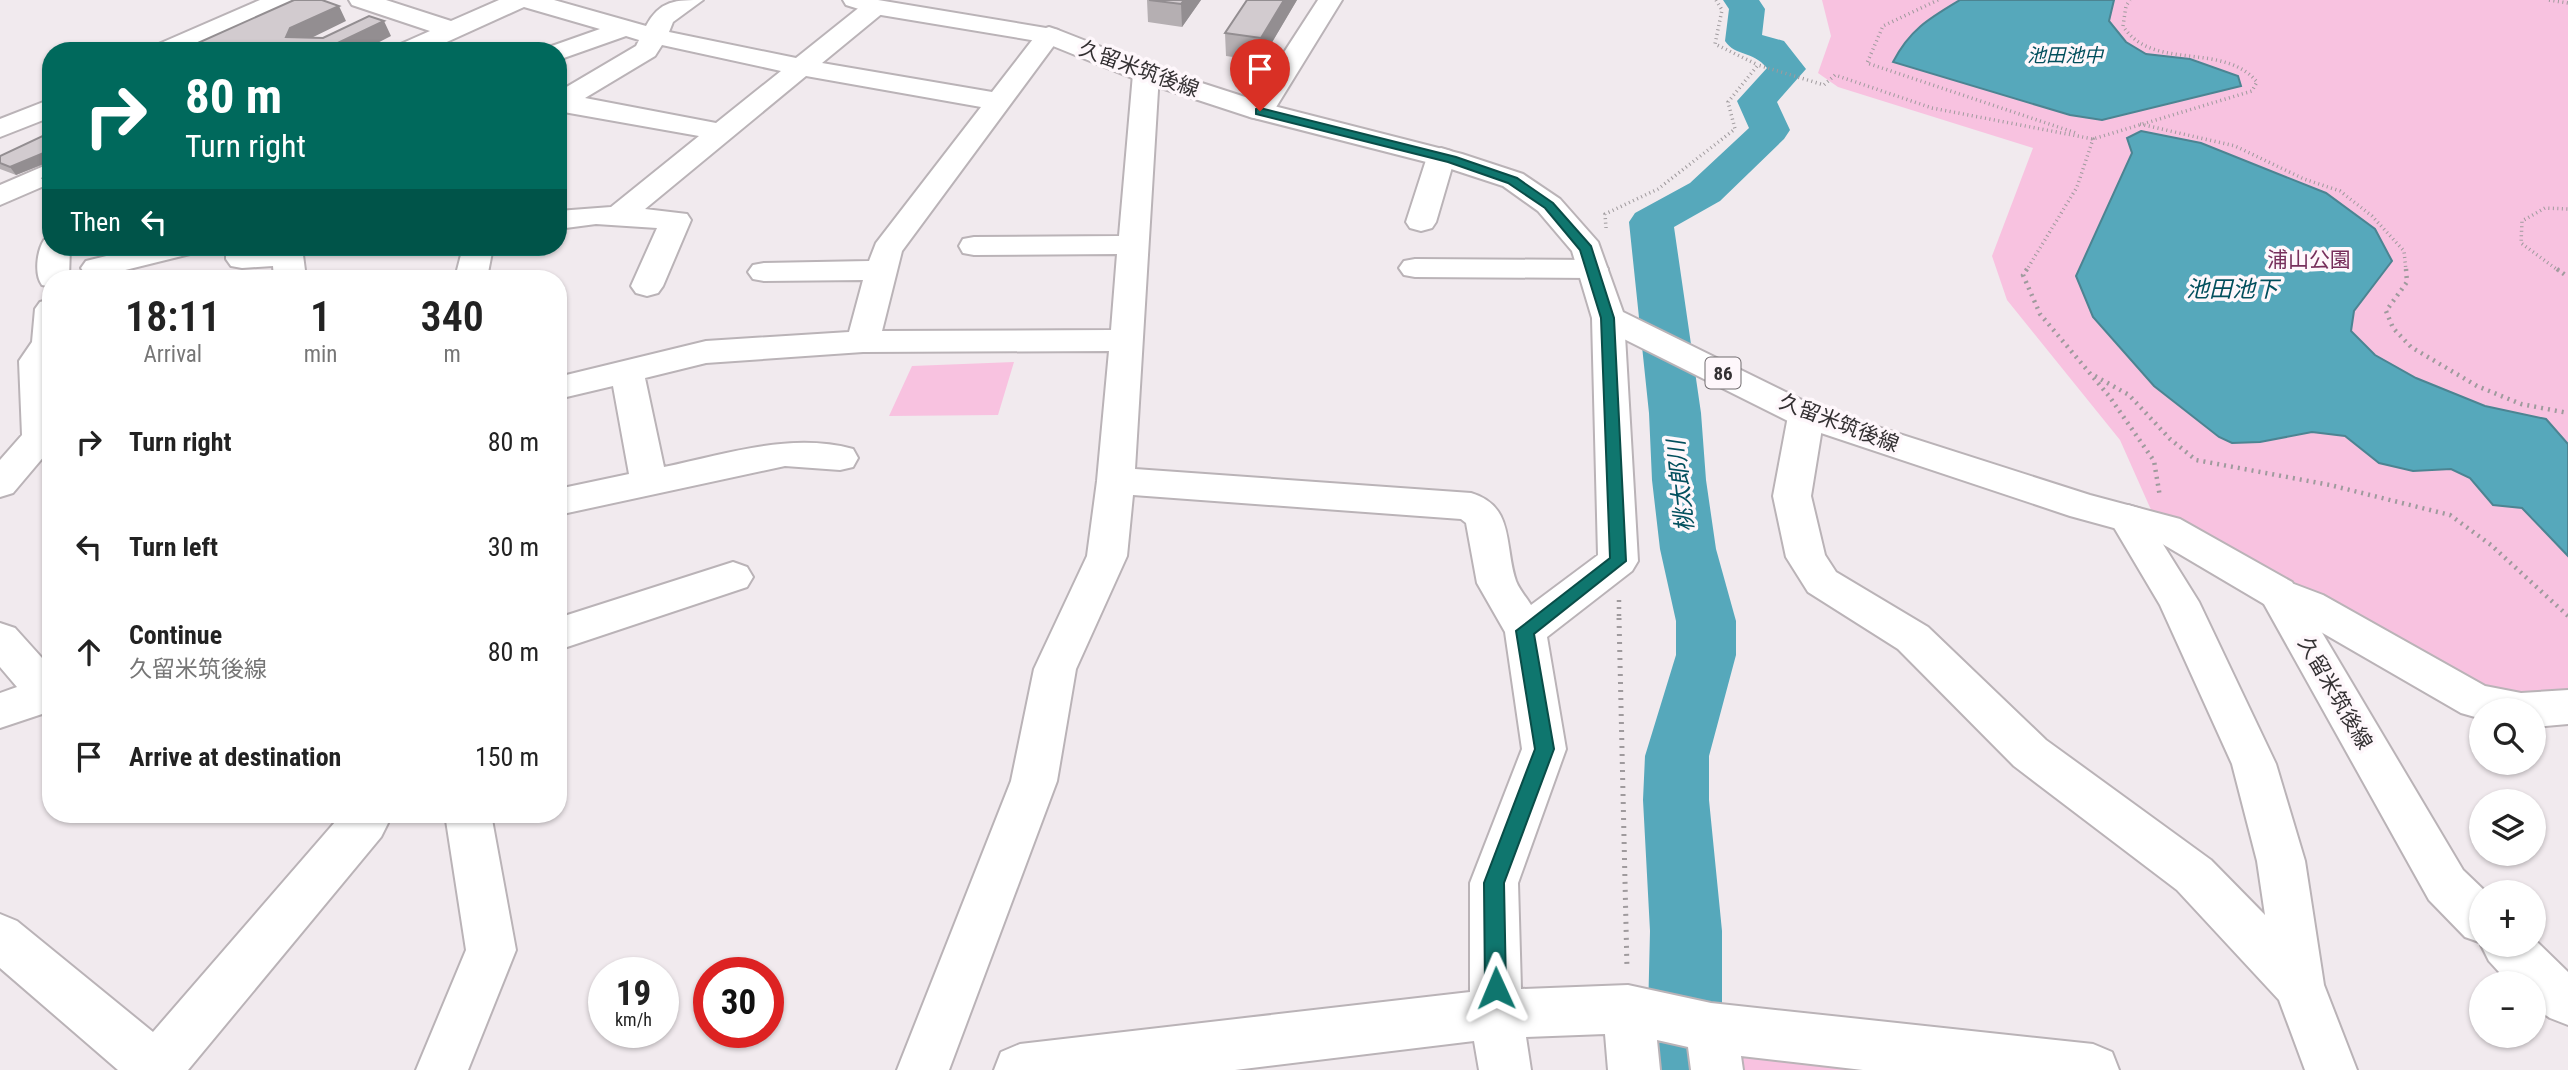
<!DOCTYPE html>
<html lang="en">
<head>
<meta charset="utf-8">
<style>
  :root { --surface:#fff; --page:#f2f2f2; --text:#222; --muted:#767676 }
  body { margin:0; font-family:"Roboto Condensed","Noto Sans JP",sans-serif; background:var(--page); color:var(--text); height:100vh; display:flex; flex-direction:column; font-size:26px; white-space:nowrap }
  * { box-sizing:border-box; margin:0 }
  p { font-size:23px; color:var(--muted) }
  .icon { flex:none; width:38px; height:38px; fill:none; stroke:currentColor; stroke-width:2; stroke-linecap:round; stroke-linejoin:round }
  .map { position:relative; flex:1; overflow:hidden }
  .drawer { position:absolute; left:42px; top:270px; width:525px; height:553px; display:flex; flex-direction:column; background:var(--surface); border-radius:28px; box-shadow:0 2px 5px #0004 }
  .drawer>* { flex:none }
  .guide { position:absolute; left:42px; top:42px; width:525px; height:214px; border-radius:28px; box-shadow:0 2px 5px #0004; background:#00695c; color:#fff; overflow:hidden }
  .controls { position:absolute; left:2469px; top:698px; display:grid; gap:14px }
  .controls a { display:grid; place-items:center; width:77px; height:77px; border-radius:50%; background:var(--surface); box-shadow:0 2px 5px #0004; font-size:35px }
  .speed { position:absolute; left:588px; top:957px; display:flex; gap:14px; font-size:35px; font-weight:700; text-align:center }
  .speed>* { display:grid; place-content:center; width:91px; height:91px; border-radius:50%; background:var(--surface); box-shadow:0 2px 5px #0004; line-height:1 }
  .speed small { font-size:18px; font-weight:400 }
  .speed .limit { border:10px solid #d22; background:#fff; color:#111 }
  .pin { position:absolute; display:grid; place-items:center; width:60px; height:60px; color:#fff; margin:-72px -30px; border-radius:50% 50% 50% 0; rotate:-45deg; box-shadow:0 0 7px #0007 }
  .pin .icon { rotate:45deg }
  .me { position:absolute; width:77px; margin:-38px; rotate:359deg; stroke-linejoin:round; filter:drop-shadow(0 0 5px #0008) }
  .turn { display:flex; align-items:center; gap:24px; height:147px; padding:0 28px; font-size:32px }
  .turn .icon { width:91px; height:91px; stroke-width:2.5 }
  .turn b { display:block; font-size:49px; line-height:60px }
  .then { display:flex; align-items:center; height:66px; padding:0 28px; background:#0003; gap:14px; font-size:26px }
  .eta { display:flex; justify-content:space-evenly; align-items:center; height:119px; text-align:center }
  .eta b { font-size:42px; font-weight:600; line-height:49px }
  ul { padding:0; list-style:none }
  li { display:flex; align-items:center; gap:21px; height:105px; padding:0 28px }
  li div { flex:1 }
  li b { display:block; font-size:26px }
  li em { font-style:normal }
  .map>svg:first-child { display:block }
  .green { fill:#f8c2e0 }
  .water { fill:#56a8bb; stroke:#4c8492; stroke-width:2 }
  .lines { fill:none; stroke-linecap:round; stroke-linejoin:round }
  .river { fill:#56a8bb; fill-rule:evenodd }
  .minor-casing { stroke:#bab3b7; stroke-width:4 }
  .major-casing { stroke:#bab3b7; stroke-width:4 }
  .path-far2 { stroke:#9f9a9d; stroke-width:3.5; stroke-dasharray:1 3.5; stroke-linecap:butt }
  .path-far1 { stroke:#9f9a9d; stroke-width:4.5; stroke-dasharray:2 5; stroke-linecap:butt }
  .path { stroke:#9f9a9d; stroke-width:5; stroke-dasharray:2 6; stroke-linecap:butt }
  .minor { fill:#fff; fill-rule:evenodd }
  .major { fill:#fff; fill-rule:evenodd }
  .wall { fill:#b5afb2 }
  .shaded-wall { fill:#938e91 }
  .building { fill:#d2cbcf; stroke:#938e91; stroke-width:2 }
  .route { fill:#0f766e; stroke:#0a4d48; stroke-width:2 }
  .labels { text-anchor:middle; dominant-baseline:central; stroke-width:7; stroke-linejoin:round; paint-order:stroke }
  .far-water-label { font-size:19px; font-style:italic; fill:#024f5d; stroke:#fef7fb }
  .shield { fill:#fef7fb; stroke:#716c6f; stroke-width:2 }
  .shield-label { font-size:19px; font-weight:bold; fill:#343133 }
  .street-label { font-size:21px; fill:#343133; stroke:#fef7fb }
  .park-label { font-size:21px; fill:#772f5c; stroke:#fef7fb }
  .water-label { font-size:23px; font-style:italic; fill:#024f5d; stroke:#fef7fb }
</style>
</head>
<body>
<div class="map">
<svg width="2568" height="1070" viewBox="0 0 2568 1070">
  <rect width="100%" height="100%" fill="#f1eaee"/>
  <path class="green" d="M1822 0H2568V698L2475 692 2152 512 2120 440 2007 300 1992 256 2033 148 1838 87 1818 73 1831 36Z
    M1014 362 998 415 889 416 912 366Z
    M1729 1054 1888 1070H1731Z"/>
  <path class="water" d="M1960 0H2114L2109 21 2126 42 2146 54 2190 59 2238 76 2241 86 2102 120 2070 115 1893 62C1910 29 1930 18 1960 0Z
    M2141 131 2201 143 2326 193 2375 229 2392 261 2354 311 2351 331 2375 355 2416 378 2485 406 2546 419 2568 444V556L2522 508 2493 505 2470 478 2451 469 2413 471 2379 463 2345 436 2312 432 2260 442 2232 443 2219 437 2154 386 2093 317 2076 276 2132 153 2127 138Z"/>
  <g class="lines">
    <path class="river" d="M1723 0H1759L1765 9 1762 35 1784 41 1806 69 1777 102 1790 130 1784 139 1720 201 1674 227 1701 413 1706 480 1716 549 1736 621V655L1709 756V800L1722 931V1014L1732 1070H1656L1648 1014 1650 931 1643 800 1645 756 1676 655V621L1660 549 1652 480 1649 413 1629 222 1635 213 1690 183 1749 128 1737 101 1767 68C1752 50 1736 57 1725 41L1729 9Z"/>
    <g class="minor-casing">
      <path id="minor" d="M260 0H293L290 5 185 51H150L154 46Z
        M349 0H386L451 21 499 0H554L646 26C660 0 676 0 703 0L673 22 669 32 796 58 866 2H884L887 7 884 12 822 63 992 92 1040 30 1049 27 1058 30 1062 35 1058 40 902 251 882 331 1111 330 1117 254 974 255 963 253 959 246 963 239 974 237 1119 236 1133 74 1137 68 1146 66 1155 68 1159 74 1135 469 1471 493C1515 506 1504 546 1516 581 1519 589 1526 597 1531 605L1598 555 1592 318 1596 311 1608 308 1620 311 1624 318 1638 561 1632 571 1547 637 1566 749 1518 883 1521 989 1628 985 1711 1003 2093 1044 2112 1052 2119 1070H1863L1741 1056 1743 1070H1691L1688 1047 1657 1040 1660 1070H1608L1605 1034 1526 1037 1531 1070H1479L1474 1041 1235 1070H994L1001 1052 1020 1044 1470 992V883L1522 749 1505 632 1477 583 1466 523 1461 519 1133 495 1127 556 1076 669 1057 781 949 1070H897L1011 781 1034 669 1087 556 1097 481 1109 351 863 352 706 363 645 378 664 467C726 454 791 432 853 449L858 458 853 467 840 470 785 466 558 515V489L629 474 613 386 558 399V377L706 341 849 332 863 280 764 281 753 279 748 272 753 265 764 263 869 261 876 243 981 107 806 76 645 209 687 214 691 220 663 286 658 293 647 296 636 293 631 286 657 228 596 224 558 229V211L611 207 699 136 558 111V92L636 46 639 40 626 36 558 60V51H546L549 47 600 29 524 7 427 51H392L396 46 430 31 352 5ZM662 45 781 71 716 123 585 98 655 56Z
        M1318 0H1342L1270 117 1260 119 1250 117 1246 111Z
        M51 99V117L0 137V119Z
        M1441 148 1451 151 1455 157 1436 222 1432 228 1421 231 1410 228 1406 222 1427 157 1431 151Z
        M51 163V183L0 205V185Z
        M51 239V247H70L69 278H51V287L42 285C34 274 37 251 44 240Z
        M143 247H194L190 254 97 277 86 275 81 268 86 261Z
        M226 247 298 248 303 255 306 278H274L273 266 242 268 231 266 226 259Z
        M463 247H493L487 278H455Z
        M1415 259 1592 260 1603 262 1608 269 1603 276 1592 278 1415 277 1404 275 1399 268 1404 261Z
        M51 299V448L13 493 0 497V460L22 435 19 361 32 342 35 309 40 302Z
        M1806 404 1818 408 1824 416 1811 496 1825 555 1836 572 1928 627 2046 740 2211 860 2265 915 2257 861 2232 764 2160 605 2109 519 2115 509 2128 505 2141 509 2199 602 2276 764 2305 861 2324 985 2357 1070H2305L2279 1000 2177 890 2014 766 1898 649 1808 592 1786 557 1773 496 1788 416 1794 408Z
        M733 562 747 567 753 577 747 587 558 650V618Z
        M2278 578 2323 595 2485 686 2521 693 2568 690V724L2534 727V710H2482V719L2461 713 2295 617 2264 604 2258 593 2264 582Z
        M0 623 15 628 51 668V711L0 728V693L17 687 0 667Z
        M342 814H388V823L381 837 188 1070H118L0 968V914L17 921 153 1032Z
        M445 814H491L516 950 468 1070H416L466 950Z"/>
    </g>
    <g class="major-casing">
      <path id="major" d="M843 0H878L1058 30 1155 68 1270 105 1462 154 1523 174 1560 199 1598 242 1623 312 1818 408 2090 495 2180 519 2292 582 2463 870 2486 892H2482V943L2465 937 2429 900 2264 604 2154 539 2070 516 1794 424 1596 325 1592 318 1572 251 1538 211 1503 186 1442 166 1250 117 1137 80 1043 42 875 14 846 5Z
        M2534 939 2568 972V1025L2550 1018 2534 1007V984H2510L2489 961 2481 945H2534Z"/>
    </g>
    <path class="path-far2" d="M1716 0 1722 10 1715 44 1758 65
      M1938 0 1883 26 1867 63 2076 133
      M2549 0 2568 3
      M2140 124 2235 146 2304 179 2340 191 2372 216 2404 251 2406 271
      M1606 228 1605 214 1658 189 1735 129 1728 102 1758 65 1824 85 1835 75 1932 108 2093 139 2252 91 2257 82C2223 41 2152 72 2123 26L2126 6 2130 0
      M2026 271 2077 187 2093 139 2091 138
      M2559 271 2521 243 2522 221 2545 208 2568 209"/>
    <path class="path-far1" d="M2027 269 2023 275 2040 314 2109 396 2154 461 2160 497
      M2406 269 2407 282 2386 311 2393 328 2411 347 2477 386 2521 404 2568 413
      M2557 269 2568 277
      M2095 376 2129 395 2170 439 2196 460 2330 485 2450 515 2491 545 2568 616
      M1619 600V619"/>
    <path class="path" d="M1619 618 1627 969"/>
    <use href="#minor" class="minor"/>
    <use href="#major" class="major"/>
  </g>
  <path class="wall" d="M1147 0H1201L1182 27 1148 22Z
    M1247 0H1297L1261 61 1226 56 1225 33Z
    M51 132V187L43 178 48 175 47 163 16 175 0 169V156Z"/>
  <path class="shaded-wall" d="M1184 0H1201L1182 27 1181 4Z
    M1284 0H1297L1261 61V38Z
    M339 6 346 21 299 44 286 37 290 28Z
    M384 21 391 36 362 51H321Z
    M46 152 51 161 16 175 10 167Z"/>
  <path class="building" d="M294 0H322L339 6 290 28 286 37 323 38 369 16 384 21 321 51H180Z
    M1149 0H1184L1181 4Z
    M1247 0H1284L1261 38 1225 33Z
    M51 132V181L43 178 48 175 46 152 10 167 0 163V156Z"/>
  <path class="route" d="M1260 108 1456 157 1517 178 1553 203 1591 246 1614 318 1626 561 1534 634 1554 749 1504 883 1506 988 1503 994 1496 997 1488 994 1485 988 1484 883 1535 749 1516 631 1610 558 1601 318 1580 250 1545 208 1508 183 1448 162 1256 114V109Z"/>
  <g class="labels">
    <g class="far-water-label">
      <text x="2065" y="55">池田池中</text>
    </g>
    <rect class="shield" x="1705.5" y="357.5" width="35" height="31" rx="5"/>
    <g class="shield-label">
      <text x="1723" y="373">86</text>
    </g>
    <g class="street-label">
      <text transform="translate(1139 69) rotate(20)">久留米筑後線</text>
      <text transform="translate(1839 423) rotate(21)">久留米筑後線</text>
      <text transform="translate(2335 693) rotate(60)">久留米筑後線</text>
    </g>
    <g class="park-label">
      <text x="2309" y="260">浦山公園</text>
    </g>
    <g class="water-label">
      <text x="2232" y="289">池田池下</text>
      <text transform="translate(1681 486) rotate(-96)">桃太郎川</text>
    </g>
  </g>
</svg>
<div class="controls">
<a><svg class="icon" aria-label="search" viewBox="0 0 24 24"><circle cx="10" cy="10" r="6"/><path d="M15 15l6 6"/></svg></a>
<a><svg class="icon" aria-label="layers" viewBox="0 0 24 24"><path d="M12 4l9 5-9 5-9-5zM3 14l9 5 9-5"/></svg></a>
<a>+</a>
<a>−</a>
</div>
<div class="speed"><div>19<small>km/h</small></div><div class="limit">30</div></div>
<div class="pin" style="left:1260px;top:111px;background:#d93025"><svg class="icon" aria-label="arrive" viewBox="0 0 24 24"><path d="M6 21V4h12l-3 4 3 4H6"/></svg></div>
<svg class="me" style="left:1496px;top:988px" viewBox="-20 -20 40 40"><path d="M0-17L14 15 0 8-14 15z" fill="#0f766e" stroke="#fff" stroke-width="4"/></svg>
<div class="guide">
<div class="turn"><svg class="icon" aria-label="right" viewBox="0 0 24 24"><path d="M7 20v-9h11M14 6l5 5-5 5"/></svg><div><b>80 m</b>Turn right</div></div>
<div class="then">Then<svg class="icon" aria-label="left" viewBox="0 0 24 24"><path d="M17 20v-9H6M10 6l-5 5 5 5"/></svg></div>
</div>
<section class="drawer">
<div class="eta">
<div><b>18:11</b><p>Arrival</p></div>
<div><b>1</b><p>min</p></div>
<div><b>340</b><p>m</p></div>
</div>
<ul>
<li><svg class="icon" aria-label="right" viewBox="0 0 24 24"><path d="M7 20v-9h11M14 6l5 5-5 5"/></svg><div><b>Turn right</b></div><em>80 m</em></li>
<li><svg class="icon" aria-label="left" viewBox="0 0 24 24"><path d="M17 20v-9H6M10 6l-5 5 5 5"/></svg><div><b>Turn left</b></div><em>30 m</em></li>
<li><svg class="icon" aria-label="ahead" viewBox="0 0 24 24"><path d="M12 20V5M6 11l6-6 6 6"/></svg><div><b>Continue</b><p>久留米筑後線</p></div><em>80 m</em></li>
<li><svg class="icon" aria-label="arrive" viewBox="0 0 24 24"><path d="M6 21V4h12l-3 4 3 4H6"/></svg><div><b>Arrive at destination</b></div><em>150 m</em></li>
</ul>
</section>
</div>
</body>
</html>
